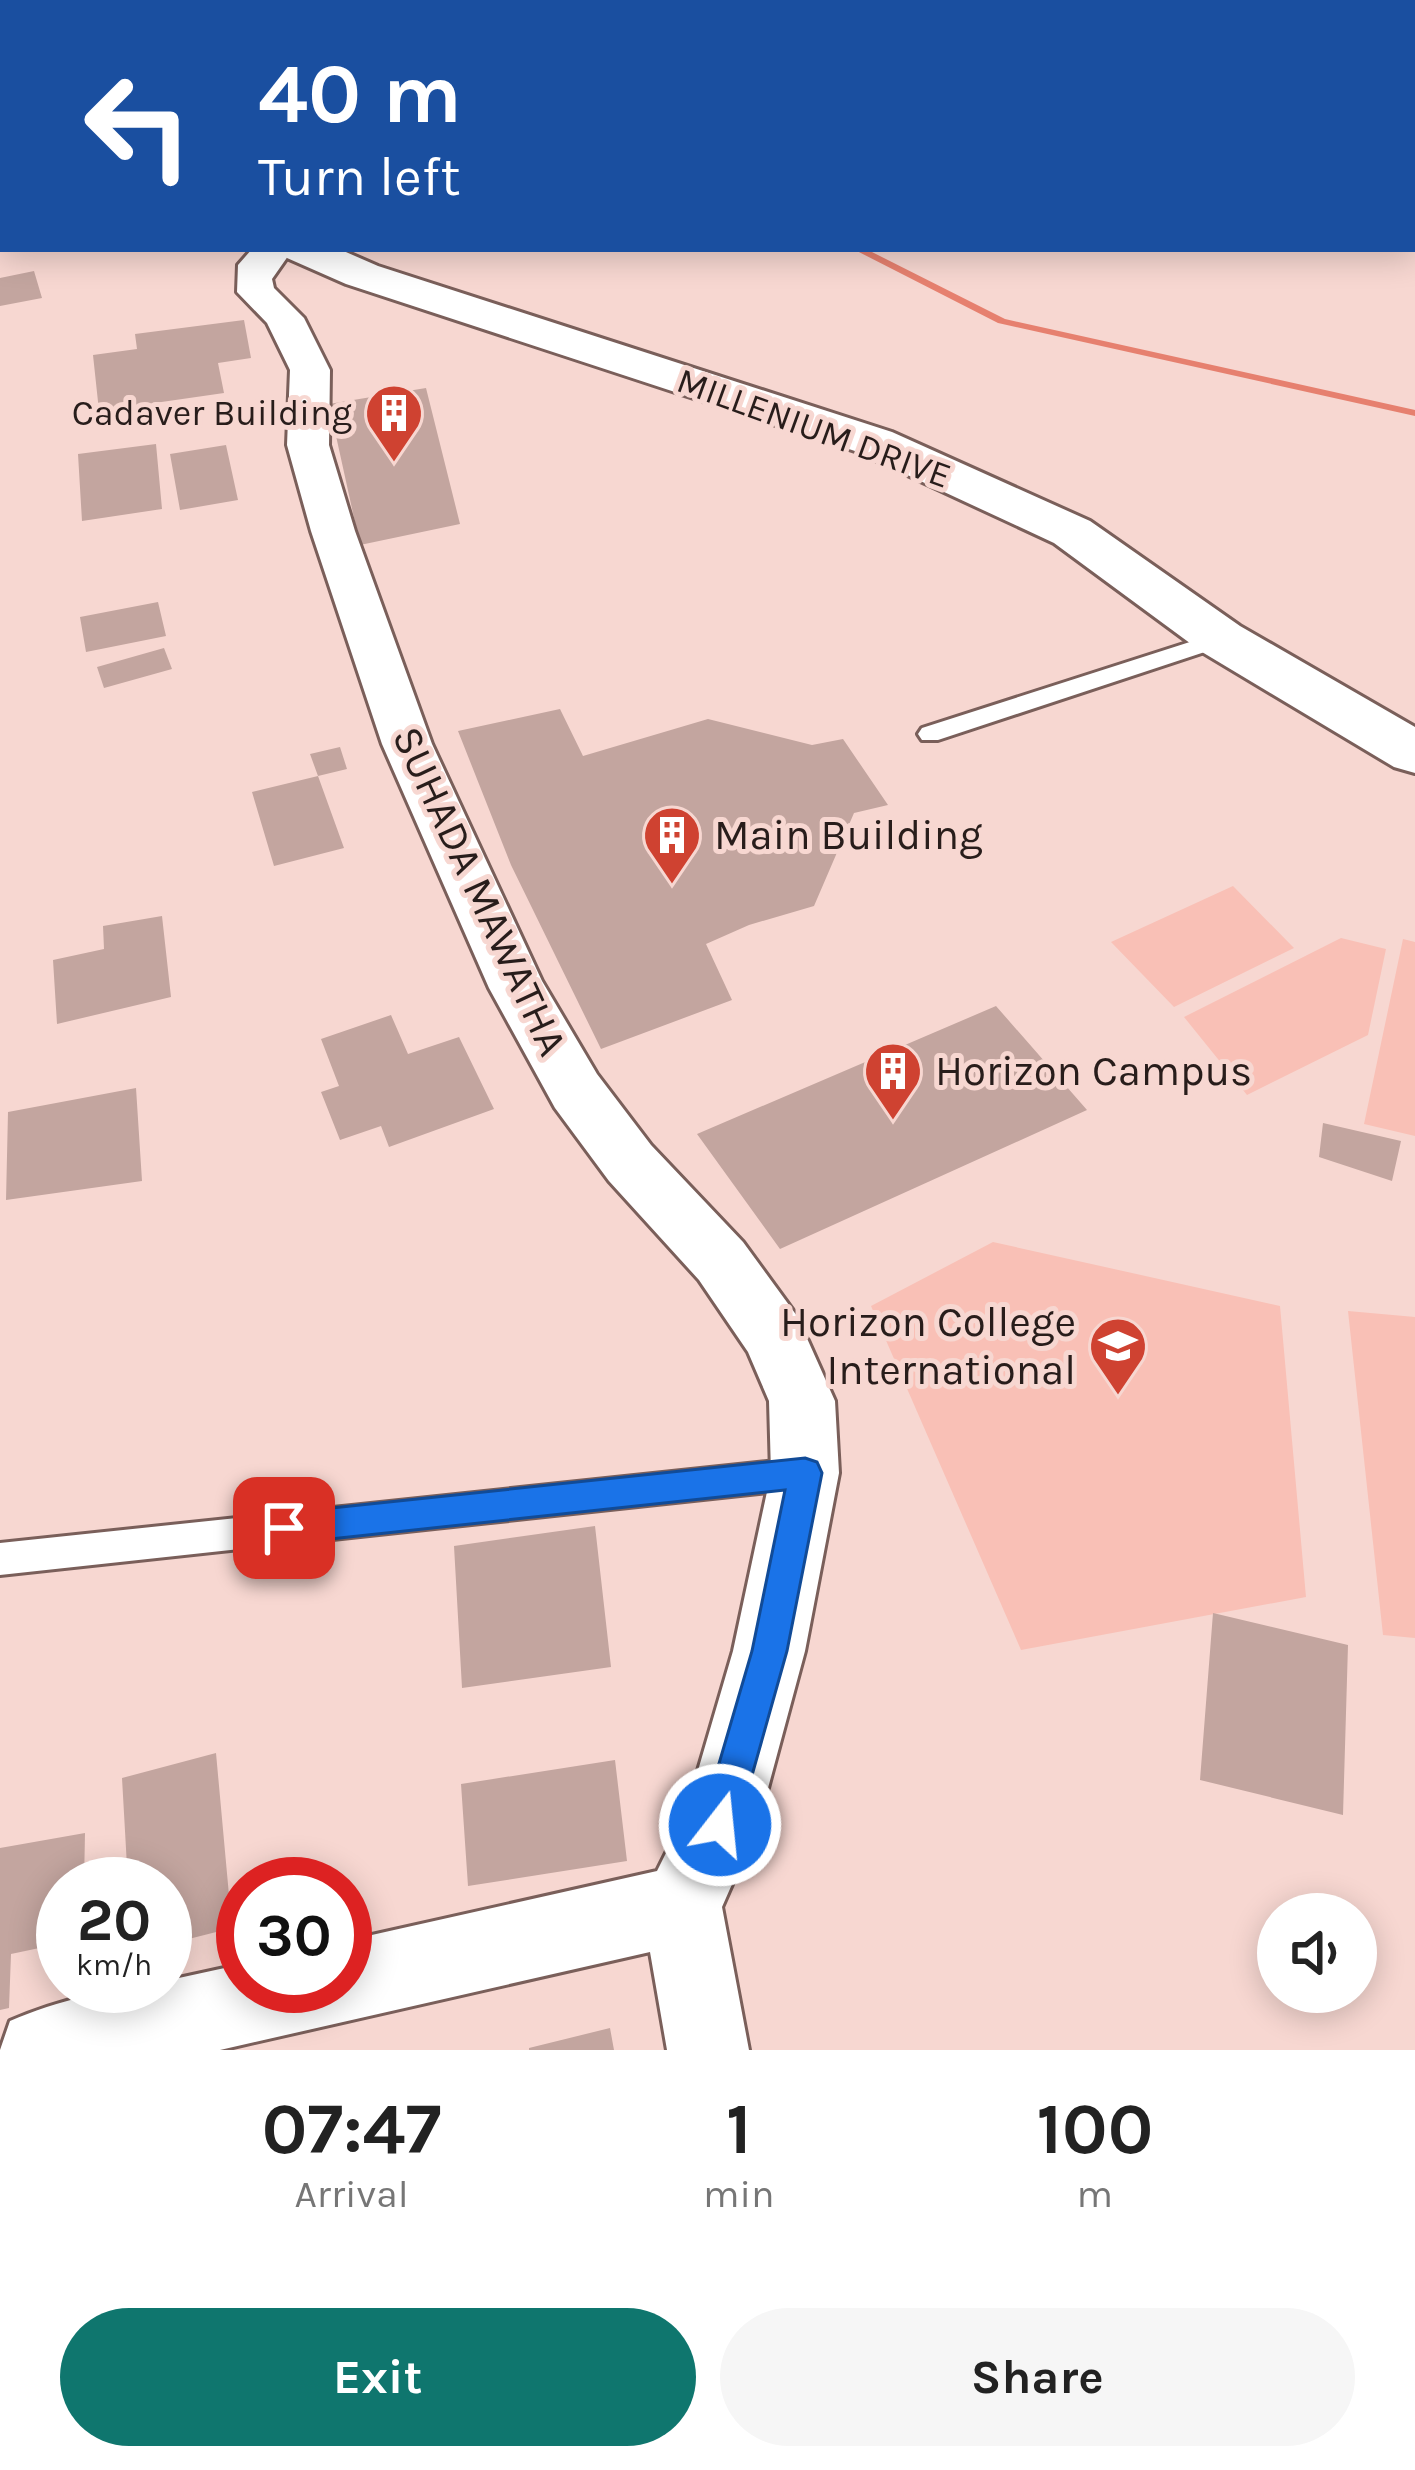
<!DOCTYPE html>
<html lang="en">
<head>
<meta charset="utf-8">
<style>
  :root { --surface:#fff; --page:#f6f6f6; --text:#222; --muted:#767676; --accent:#0f766e }
  body { margin:0; font-family:Karla,sans-serif; background:var(--page); color:var(--text); height:100vh; display:flex; flex-direction:column; font-size:45px; white-space:nowrap }
  * { box-sizing:border-box; margin:0 }
  p { font-size:39px; color:var(--muted) }
  .icon { flex:none; width:66px; height:66px; fill:none; stroke:currentColor; stroke-width:2; stroke-linecap:round; stroke-linejoin:round }
  .map { position:relative; height:2050px; overflow:hidden }
  .sheet { display:flex; flex-direction:column; background:var(--surface); flex:1 }
  .sheet>* { flex:none }
  .hud { position:absolute; left:0px; top:0px; width:1416px; height:252px; box-shadow:0 6px 30px #0003; background:#1a4fa0; color:#fff; overflow:hidden }
  .controls { position:absolute; left:1257px; top:1893px; display:grid; gap:24px }
  .controls a { display:grid; place-items:center; width:120px; height:120px; border-radius:50%; background:var(--surface); box-shadow:0 6px 30px #0003; font-size:60px }
  .speed { position:absolute; left:36px; top:1857px; display:flex; gap:24px; font-size:60px; font-weight:700; text-align:center }
  .speed>* { display:grid; place-content:center; width:156px; height:156px; border-radius:50%; background:var(--surface); box-shadow:0 6px 30px #0003; line-height:1 }
  .speed small { font-size:30px; font-weight:400 }
  .speed .limit { border:18px solid #d22; background:#fff; color:#111 }
  .pin { position:absolute; display:grid; place-items:center; width:102px; height:102px; color:#fff; margin:-51px; border-radius:24px; box-shadow:0 6px 18px #0006 }
  .me { position:absolute; width:132px; margin:-66px; rotate:16deg; stroke-linejoin:round; filter:drop-shadow(0 0 9px #0008) }
  .turn { display:flex; align-items:center; gap:42px; height:252px; padding:0 60px; font-size:54px }
  .turn .icon { width:156px; height:156px; stroke-width:2.5 }
  .turn b { display:block; font-size:84px; line-height:102px }
  .eta { display:flex; justify-content:space-evenly; align-items:center; height:204px; text-align:center }
  .eta b { font-size:72px; font-weight:700; line-height:84px }
  .action { display:flex; gap:24px; margin-top:auto; padding:24px 60px }
  .action a { flex:1; height:138px; border-radius:72px; background:var(--accent); color:#fff; font-size:48px; font-weight:700; line-height:138px; text-align:center }
  .action a+a { background:var(--page); color:var(--text) }
  .map>svg:first-child { display:block }
  .green { fill:#f9c0b6 }
  .lines { fill:none; stroke-linecap:round; stroke-linejoin:round }
  .stream { fill:#e6806f; fill-rule:evenodd }
  .building { fill:#c3a59f }
  .service-casing { stroke:#7a5f5a; stroke-width:6 }
  .minor-casing { stroke:#7a5f5a; stroke-width:6 }
  .tertiary-casing { stroke:#7a5f5a; stroke-width:6 }
  .service { fill:#fff; fill-rule:evenodd }
  .minor { fill:#fff; fill-rule:evenodd }
  .tertiary { fill:#fff; fill-rule:evenodd }
  .route { fill:#1a73e8; stroke:#114b97; stroke-width:3 }
  .labels { text-anchor:middle; dominant-baseline:central; stroke-width:10; stroke-linejoin:round; paint-order:stroke }
  .far-poi-label { font-size:36px; fill:#281d1b; stroke:#f7d7d1; text-anchor:end }
  .far-street-label { font-size:36px; fill:#281d1b; stroke:#f7d7d1 }
  .poi-label { font-size:42px; fill:#281d1b; stroke:#f7d7d1; text-anchor:start }
  .street-label { font-size:42px; fill:#281d1b; stroke:#f7d7d1 }
</style>
</head>
<body>
<div class="map">
<svg width="1415" height="2050" viewBox="0 0 1415 2050">
  <rect width="100%" height="100%" fill="#f7d7d1"/>
  <path class="green" d="M1233 886 1294 948 1174 1007 1111 942Z
    M1341 938 1386 949 1368 1035 1247 1095 1184 1017Z
    M1403 939 1415 942V1136L1364 1124Z
    M993 1242 1280 1306 1306 1597 1021 1650 871 1306Z
    M1348 1311 1415 1317V1638L1383 1635Z"/>
  <g class="lines">
    <path class="stream" d="M335 0H345L349 3H339Z
      M853 249H866L1005 319 1415 410V416L998 323Z"/>
  </g>
  <path class="building" d="M34 271 42 298 0 306V278Z
    M244 320 251 358 218 363 224 393 99 411 93 355 137 349 135 334Z
    M426 388 460 524 360 545 329 404Z
    M156 444 162 509 82 521 78 454Z
    M226 445 238 500 180 510 170 454Z
    M158 602 166 636 86 652 80 617Z
    M164 648 172 669 104 688 97 667Z
    M560 709 583 756 708 719 812 745 843 739 888 805 854 813 814 906 749 925 706 944 732 1000 601 1049 511 865 458 731Z
    M340 747 347 769 318 776 310 754Z
    M318 776 344 848 274 866 252 792Z
    M162 916 171 997 57 1024 53 960 104 949 103 926Z
    M996 1006 1087 1110 780 1249 697 1134Z
    M391 1015 408 1054 459 1037 494 1109 389 1147 381 1126 340 1140 321 1092 339 1086 321 1039Z
    M136 1088 142 1181 6 1200 8 1112Z
    M1323 1123 1401 1141 1392 1181 1319 1157Z
    M595 1526 611 1667 462 1688 454 1546Z
    M1213 1613 1348 1645 1343 1815 1200 1780Z
    M216 1753 232 1928 165 1945V1884H128L122 1778Z
    M615 1760 627 1861 468 1886 461 1784Z
    M85 1833 84 1884H63V1943L11 1954 9 2008 0 2010V1848Z
    M610 2028 614 2050H529V2048Z"/>
  <g class="lines">
    <g class="service-casing">
      <path id="service" d="M1413 94 1415 95V105L1413 104Z
        M1221 632 1232 639 1229 644 938 740H922L918 734 922 728Z
        M805 1458 816 1462 821 1473 816 1484 805 1488 0 1575V1543Z"/>
    </g>
    <g class="minor-casing">
      <path id="minor" d="M252 249H293L272 279 274 288 304 318 330 370 329 445 355 531 432 744 542 981 597 1074 651 1145 743 1242 797 1316 835 1401 839 1473 805 1651 758 1825 722 1907 749 2050H667L650 1952 220 2050H0L10 2021C57 2001 114 1986 165 1986V1981L243 1964V1986H345V1941L657 1871 685 1815 733 1651 771 1473 769 1401 748 1352 699 1280 609 1181 555 1108 489 988 382 744 311 531 287 445 290 370 267 323 237 292 238 265Z"/>
    </g>
    <g class="tertiary-casing">
      <path id="tertiary" d="M0 102H3V126H0Z
        M280 249H339L378 266 892 432 1090 521 1240 626 1415 727V773L1394 767 1202 652 1054 543 858 452 346 284 287 258Z"/>
    </g>
    <use href="#service" class="service"/>
    <use href="#minor" class="minor"/>
    <use href="#tertiary" class="tertiary"/>
  </g>
  <path class="route" d="M805 1458 817 1462 822 1473 787 1651 738 1825 733 1838 720 1843 707 1838 701 1825 752 1651 785 1490 284 1544 272 1540 267 1528 272 1517 284 1513Z"/>
  <defs>
    <g id="building-pin" transform="scale(3)"><path d="M0 17L-7.5 6A9.5 9.5 0 1 1 7.5 6Z" fill="#cf4231" stroke="#f7d7d1"/><path d="M-4-6H4V6H1V3H-1V6H-4ZM-2.5-4.3h1.7v1.8h-1.7ZM.8-4.3h1.7v1.8H.8ZM-2.5-1h1.7V.8h-1.7ZM.8-1h1.7V.8H.8Z" fill="#fff"/></g>
    <g id="school-pin" transform="scale(3)"><path d="M0 17L-7.5 6A9.5 9.5 0 1 1 7.5 6Z" fill="#cf4231" stroke="#f7d7d1"/><path d="M0-5L7-2L0 1L-7-2ZM-4 1L0 2.5L4 1V4Q0 6-4 4Z" fill="#fff"/></g>
  </defs>
  <g fill-rule="evenodd">
    <use href="#building-pin" x="394" y="413"/>
    <use href="#building-pin" x="672" y="835"/>
    <use href="#building-pin" x="893" y="1071"/>
    <use href="#school-pin" x="1118" y="1346"/>
  </g>
  <g class="labels">
    <g class="far-poi-label">
      <text x="352" y="413">Cadaver Building</text>
    </g>
    <g class="far-street-label">
      <text transform="translate(814 428) rotate(20)">MILLENIUM DRIVE</text>
    </g>
    <g class="poi-label">
      <text x="714" y="835">Main Building</text>
      <text x="935" y="1071">Horizon Campus</text>
      <text x="1076" y="1322" text-anchor="end">Horizon College<tspan x="1076" dy="48">International</tspan></text>
    </g>
    <g class="street-label">
      <text transform="translate(480 891) rotate(65)">SUHADA MAWATHA</text>
    </g>
  </g>
</svg>
<div class="controls">
<a><svg class="icon" aria-label="sound" viewBox="0 0 24 24"><path d="M4 9h4l5-4v14l-5-4H4zM17 9q2 3 0 6"/></svg></a>
</div>
<div class="speed"><div>20<small>km/h</small></div><div class="limit">30</div></div>
<div class="pin" style="left:284px;top:1528px;background:#d93025"><svg class="icon" aria-label="arrive" viewBox="0 0 24 24"><path d="M6 21V4h12l-3 4 3 4H6"/></svg></div>
<svg class="me" style="left:720px;top:1825px" viewBox="-20 -20 40 40"><circle r="17" fill="#1a73e8" stroke="#fff" stroke-width="3"/><path d="M0-11L8 9 0 5-8 9z" fill="#fff"/></svg>
<div class="hud">
<div class="turn"><svg class="icon" aria-label="left" viewBox="0 0 24 24"><path d="M17 20v-9H6M10 6l-5 5 5 5"/></svg><div><b>40 m</b>Turn left</div></div>
</div>
</div>
<section class="sheet">
<div class="eta">
<div><b>07:47</b><p>Arrival</p></div>
<div><b>1</b><p>min</p></div>
<div><b>100</b><p>m</p></div>
</div>
<div class="action"><a>Exit</a><a>Share</a></div>
</section>
</body>
</html>
